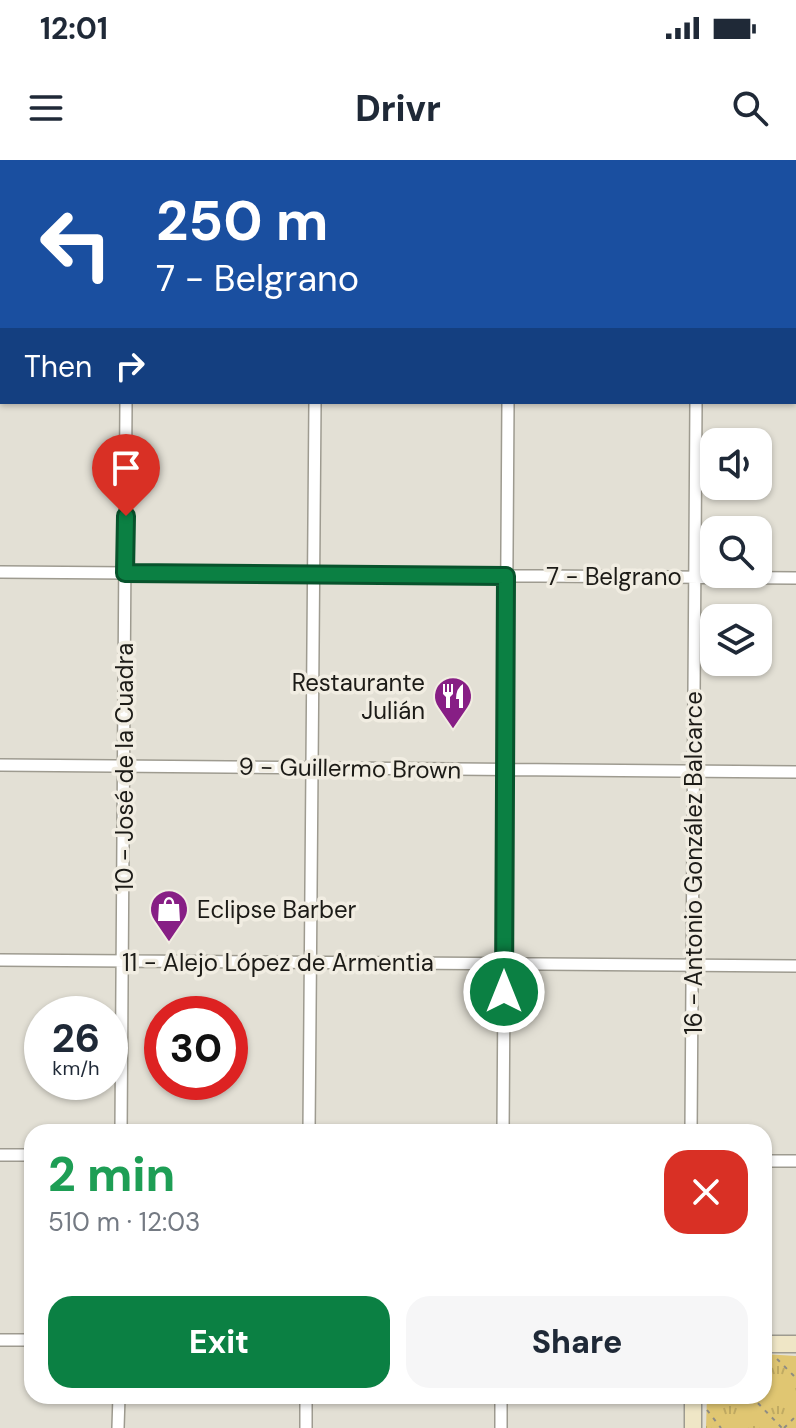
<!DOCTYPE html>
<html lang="en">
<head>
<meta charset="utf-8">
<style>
  :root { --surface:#fff; --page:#f6f6f7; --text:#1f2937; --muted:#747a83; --accent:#0b8043 }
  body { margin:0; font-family:"DM Sans",sans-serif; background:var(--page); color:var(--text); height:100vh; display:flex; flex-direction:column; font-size:30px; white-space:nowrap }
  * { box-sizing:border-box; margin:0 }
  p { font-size:26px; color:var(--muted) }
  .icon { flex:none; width:44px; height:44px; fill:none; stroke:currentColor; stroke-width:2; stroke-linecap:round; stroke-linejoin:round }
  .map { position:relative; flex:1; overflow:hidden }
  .side { position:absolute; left:24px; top:964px; width:748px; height:280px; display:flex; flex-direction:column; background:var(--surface); border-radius:24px; box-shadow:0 2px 6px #0004 }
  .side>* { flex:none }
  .top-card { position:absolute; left:0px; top:0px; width:796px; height:244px; box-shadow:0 2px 6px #0004; background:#1a4fa0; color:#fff; overflow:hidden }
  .fabs { position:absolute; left:700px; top:268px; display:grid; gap:16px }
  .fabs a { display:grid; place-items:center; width:72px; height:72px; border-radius:16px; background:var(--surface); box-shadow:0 2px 6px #0004; font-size:40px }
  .speed { position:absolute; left:24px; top:836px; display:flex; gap:16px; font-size:40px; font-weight:700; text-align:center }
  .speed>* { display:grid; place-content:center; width:104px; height:104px; border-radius:50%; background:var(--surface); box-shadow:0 2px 6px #0004; line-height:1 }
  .speed small { font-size:20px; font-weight:400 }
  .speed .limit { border:12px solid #d22; background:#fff; color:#111 }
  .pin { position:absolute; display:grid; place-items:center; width:68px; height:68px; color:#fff; margin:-82px -34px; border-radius:50% 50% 50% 0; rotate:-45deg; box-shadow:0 0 8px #0007 }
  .pin .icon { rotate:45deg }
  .me { position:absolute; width:88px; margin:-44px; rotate:0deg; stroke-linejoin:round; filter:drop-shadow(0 0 6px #0008) }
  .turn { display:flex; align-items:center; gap:28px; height:168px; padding:0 24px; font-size:36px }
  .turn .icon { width:104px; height:104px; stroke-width:2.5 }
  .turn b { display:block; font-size:56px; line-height:68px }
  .then { display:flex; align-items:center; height:76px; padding:0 24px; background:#0003; gap:16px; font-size:30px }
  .round { display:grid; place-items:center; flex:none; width:84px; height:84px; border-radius:24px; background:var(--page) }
  .summary { display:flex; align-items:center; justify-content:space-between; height:136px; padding:0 24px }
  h1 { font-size:48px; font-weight:800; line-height:60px; color:#1e9e55 }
  .cta { display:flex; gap:16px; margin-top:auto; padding:16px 24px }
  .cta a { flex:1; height:92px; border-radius:24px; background:var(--accent); color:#fff; font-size:32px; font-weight:800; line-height:92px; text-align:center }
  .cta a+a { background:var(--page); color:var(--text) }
  .status { display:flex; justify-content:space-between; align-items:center; height:56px; padding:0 40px; background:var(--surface); direction:ltr }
  .status svg { height:22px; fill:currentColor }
  header { display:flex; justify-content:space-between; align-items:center; height:104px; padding:0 24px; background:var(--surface); font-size:36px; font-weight:800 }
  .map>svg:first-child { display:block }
  .park { fill:url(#park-tufts) }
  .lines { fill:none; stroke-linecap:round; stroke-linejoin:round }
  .street-casing { stroke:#9e9b90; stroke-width:14 }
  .secondary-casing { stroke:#9e9b90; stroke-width:19 }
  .path { stroke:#8f8c84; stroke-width:2; stroke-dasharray:4 6; stroke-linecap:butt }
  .street { stroke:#fff; stroke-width:11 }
  .secondary { stroke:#efe6c6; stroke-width:16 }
  .route-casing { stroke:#07532c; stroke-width:20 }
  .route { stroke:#0b8043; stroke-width:14 }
  .labels { text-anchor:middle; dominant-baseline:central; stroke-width:7; stroke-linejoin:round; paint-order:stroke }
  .street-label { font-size:24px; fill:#1c1b17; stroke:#f1ede2 }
  .poi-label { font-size:24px; fill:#1c1b17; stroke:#f1ede2; text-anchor:end }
</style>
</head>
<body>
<div class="status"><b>12:01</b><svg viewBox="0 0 49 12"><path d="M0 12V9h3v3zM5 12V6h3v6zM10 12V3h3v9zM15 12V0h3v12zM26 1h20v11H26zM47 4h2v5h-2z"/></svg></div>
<header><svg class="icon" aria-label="menu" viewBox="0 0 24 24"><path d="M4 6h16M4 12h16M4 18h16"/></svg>Drivr<svg class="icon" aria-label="search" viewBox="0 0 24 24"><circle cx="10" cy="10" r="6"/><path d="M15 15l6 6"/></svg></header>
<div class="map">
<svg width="796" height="1268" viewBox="0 0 796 1268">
  <defs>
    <pattern id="park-tufts" width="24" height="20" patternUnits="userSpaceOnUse" patternTransform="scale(2)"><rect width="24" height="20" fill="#e0c672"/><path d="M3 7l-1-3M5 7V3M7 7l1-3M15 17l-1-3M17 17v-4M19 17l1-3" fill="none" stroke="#c0aa62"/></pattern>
  </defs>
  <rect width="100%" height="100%" fill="#e3e0d5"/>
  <path class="park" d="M764 1194 796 1196V1268H706L707 1236H764Z"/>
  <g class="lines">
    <g class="street-casing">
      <path id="street" d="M128 2V0
        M317 2V0
        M510 2V0
        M698 2V0
        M0 29H2
        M794 37H796
        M0 221H2
        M794 228H796
        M0 412 796 418
        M0 605 796 612
        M0 800 796 806
        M121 972 126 242
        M309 972 315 242
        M503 972 508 242
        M691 972 696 242
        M0 995H32
        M764 1001H796
        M0 1180H32
        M118 1268 119 1236
        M306 1268V1236
        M501 1268V1236"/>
    </g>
    <g class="secondary-casing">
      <path id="secondary" d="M764 1184H796
        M693 1236V1268"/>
    </g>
    <path class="path" d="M777 1199 796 1218
      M751 1236 782 1268
      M707 1250 721 1268
      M784 1268 796 1256"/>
    <use href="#street" class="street"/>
    <use href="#secondary" class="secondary"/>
  </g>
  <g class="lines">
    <g class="route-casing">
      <path id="route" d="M126 356 125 413 506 416 504 832"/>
    </g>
    <use href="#route" class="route"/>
  </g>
  <defs>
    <g id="restaurant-pin" transform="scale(2)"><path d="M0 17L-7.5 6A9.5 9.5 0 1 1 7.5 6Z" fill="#871e85" stroke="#f1ede2"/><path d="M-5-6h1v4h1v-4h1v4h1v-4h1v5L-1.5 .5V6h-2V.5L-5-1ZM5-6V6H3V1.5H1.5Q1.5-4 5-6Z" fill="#fff"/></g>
    <g id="shop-pin" transform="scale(2)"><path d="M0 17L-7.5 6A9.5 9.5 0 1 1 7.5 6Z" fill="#871e85" stroke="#f1ede2"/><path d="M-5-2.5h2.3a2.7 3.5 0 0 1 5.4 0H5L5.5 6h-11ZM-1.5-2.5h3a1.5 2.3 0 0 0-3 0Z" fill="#fff"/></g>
  </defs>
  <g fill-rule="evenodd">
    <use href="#restaurant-pin" x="453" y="536"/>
    <use href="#shop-pin" x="169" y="749"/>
  </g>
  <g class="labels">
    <g class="street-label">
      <text x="614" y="416">7 - Belgrano</text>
      <text transform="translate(124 607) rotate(-90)">10 - José de la Cuadra</text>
      <text transform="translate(350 608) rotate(1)">9 - Guillermo Brown</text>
      <text transform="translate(693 703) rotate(-90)">16 - Antonio González Balcarce</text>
      <text x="278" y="802">11 - Alejo López de Armentia</text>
    </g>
    <g class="poi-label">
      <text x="425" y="522">Restaurante<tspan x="425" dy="28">Julián</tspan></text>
      <text x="197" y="749" text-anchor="start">Eclipse Barber</text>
    </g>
  </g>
</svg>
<div class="fabs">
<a><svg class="icon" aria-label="sound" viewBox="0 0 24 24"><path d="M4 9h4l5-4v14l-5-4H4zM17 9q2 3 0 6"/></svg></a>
<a><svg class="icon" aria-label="search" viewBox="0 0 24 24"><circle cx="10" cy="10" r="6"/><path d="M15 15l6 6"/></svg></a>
<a><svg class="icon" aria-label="layers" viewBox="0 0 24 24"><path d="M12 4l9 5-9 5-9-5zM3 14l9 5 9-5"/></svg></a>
</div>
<div class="speed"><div>26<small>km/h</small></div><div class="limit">30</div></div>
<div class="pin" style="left:126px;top:356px;background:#d93025"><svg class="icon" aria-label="arrive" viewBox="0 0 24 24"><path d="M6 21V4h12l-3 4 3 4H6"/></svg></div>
<svg class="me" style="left:504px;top:832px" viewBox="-20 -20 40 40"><circle r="17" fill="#0b8043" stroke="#fff" stroke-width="3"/><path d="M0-11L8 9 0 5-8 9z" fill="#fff"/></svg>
<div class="top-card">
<div class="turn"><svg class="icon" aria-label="left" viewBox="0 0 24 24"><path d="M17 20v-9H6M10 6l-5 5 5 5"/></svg><div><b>250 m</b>7 - Belgrano</div></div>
<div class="then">Then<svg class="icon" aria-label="right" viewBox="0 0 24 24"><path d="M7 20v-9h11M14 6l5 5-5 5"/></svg></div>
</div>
<section class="side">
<div class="summary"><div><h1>2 min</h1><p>510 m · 12:03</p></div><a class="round" style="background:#d93025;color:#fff"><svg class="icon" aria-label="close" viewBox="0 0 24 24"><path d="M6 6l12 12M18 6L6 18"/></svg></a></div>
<div class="cta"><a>Exit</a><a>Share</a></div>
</section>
</div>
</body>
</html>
